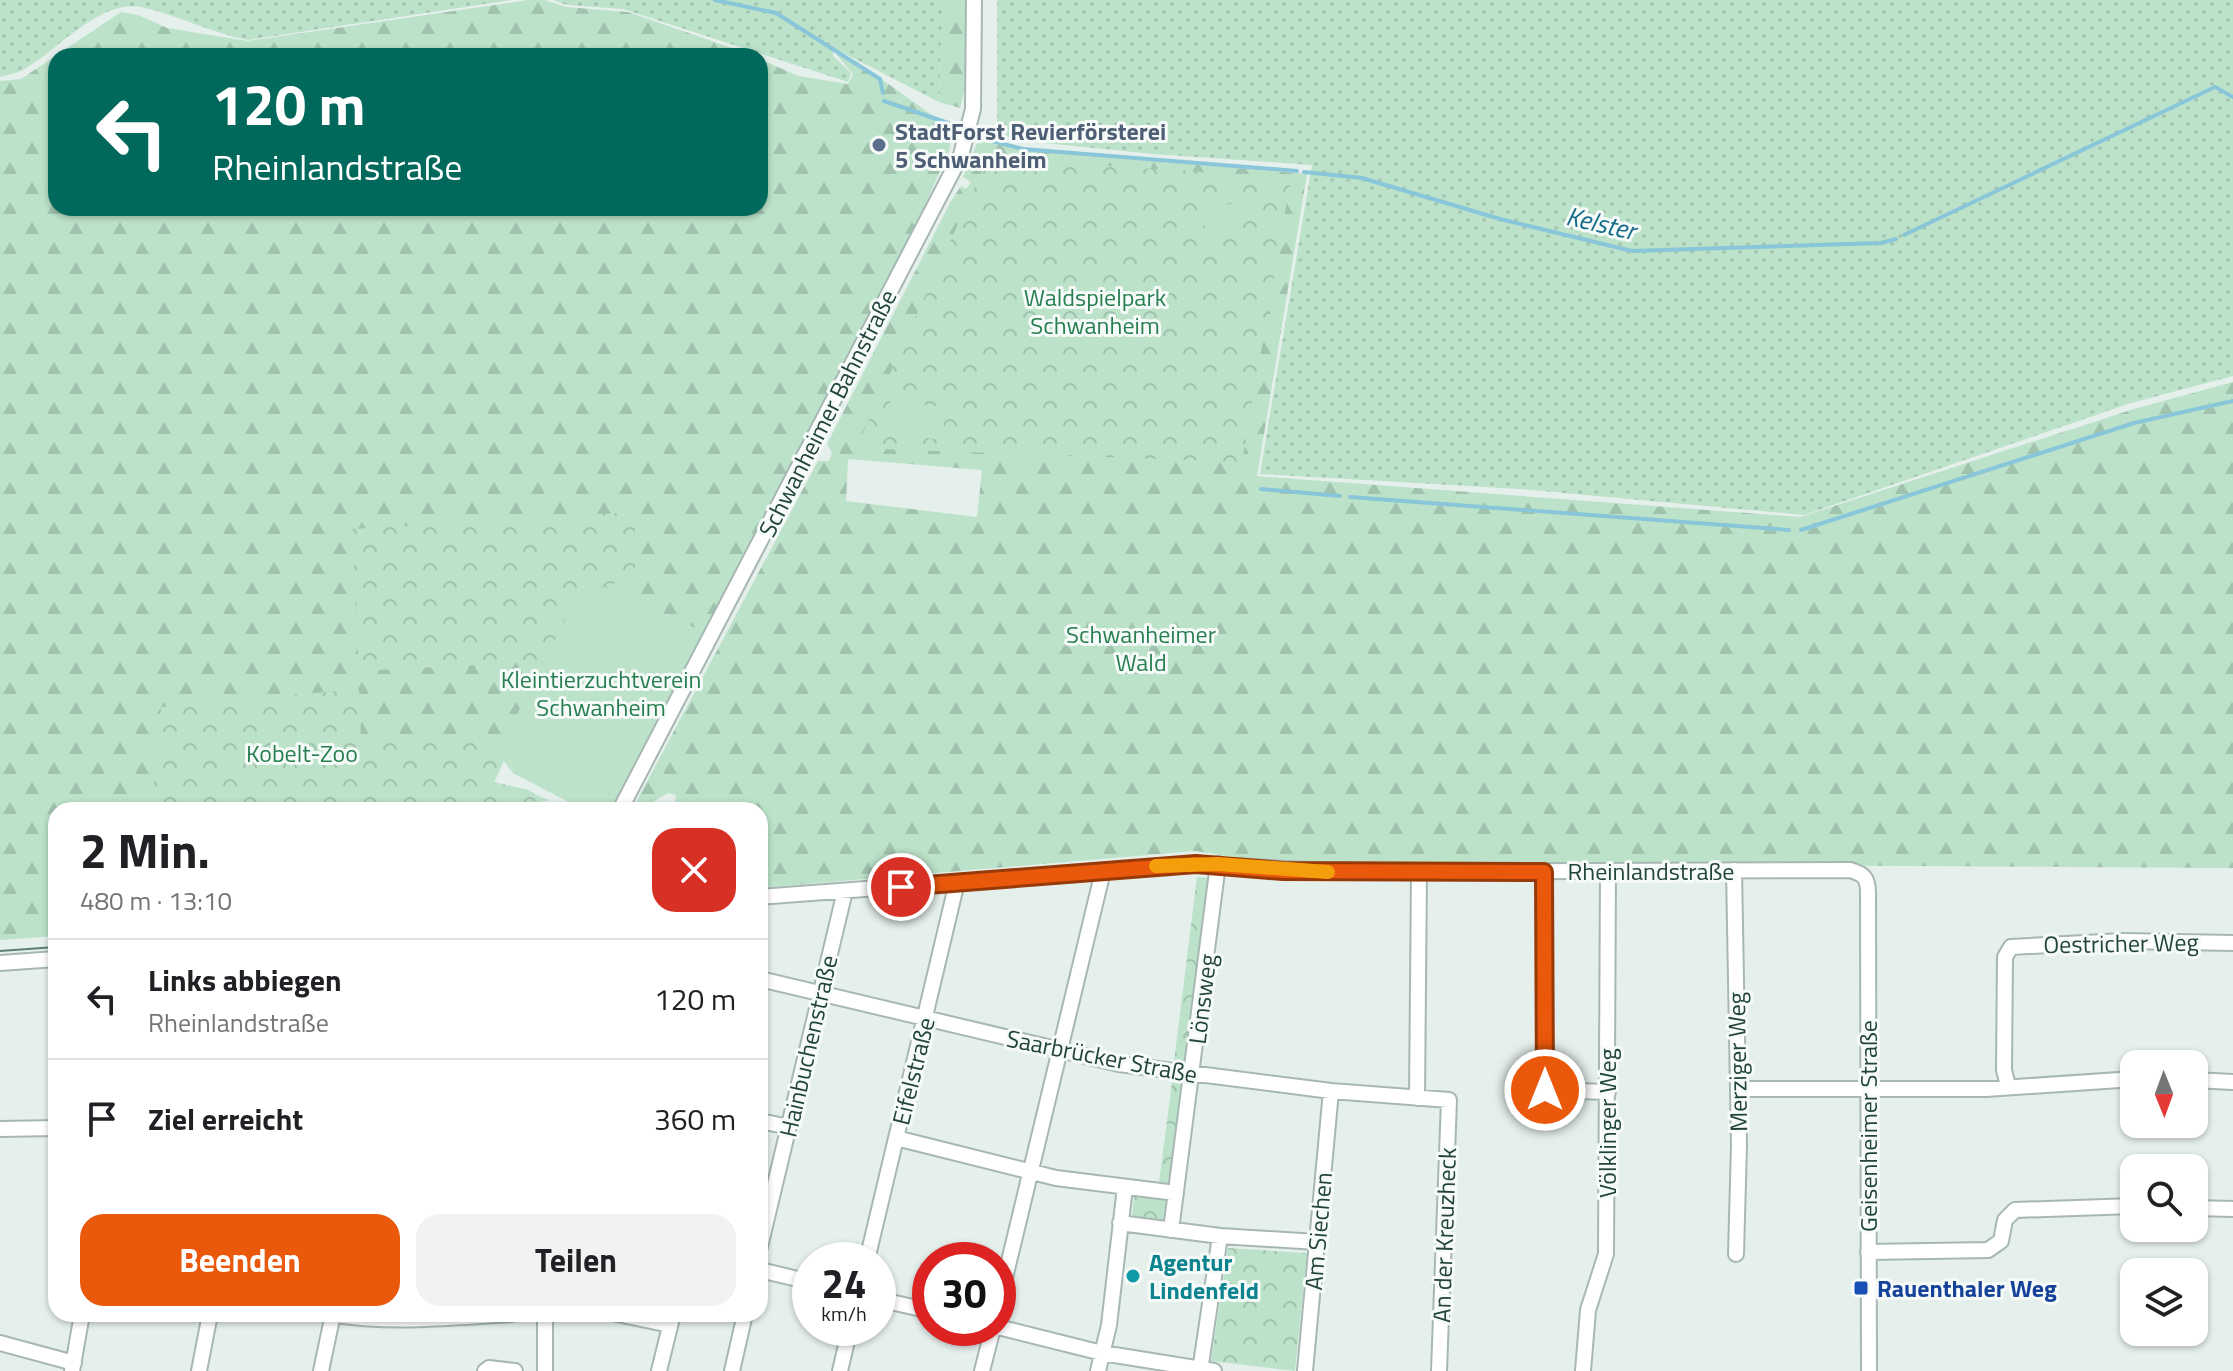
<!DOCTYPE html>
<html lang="de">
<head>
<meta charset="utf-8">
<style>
  :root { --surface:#fff; --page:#f2f2f2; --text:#202124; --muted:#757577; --line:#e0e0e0; --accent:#ea580c }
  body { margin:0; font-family:"Titillium Web",sans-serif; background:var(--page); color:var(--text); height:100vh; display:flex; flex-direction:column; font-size:30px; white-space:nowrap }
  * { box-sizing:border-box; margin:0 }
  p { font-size:26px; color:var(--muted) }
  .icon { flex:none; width:44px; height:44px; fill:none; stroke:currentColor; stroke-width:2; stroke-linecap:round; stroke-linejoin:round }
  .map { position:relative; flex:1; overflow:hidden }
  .details { position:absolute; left:48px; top:802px; width:720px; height:520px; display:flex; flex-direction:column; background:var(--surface); border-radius:24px; box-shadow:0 2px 6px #0004 }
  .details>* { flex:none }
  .guide { position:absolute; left:48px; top:48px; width:720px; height:168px; border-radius:24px; box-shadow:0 2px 6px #0004; background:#00695c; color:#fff; overflow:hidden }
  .needle { width:52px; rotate:179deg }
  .tools { position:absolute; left:2120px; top:1050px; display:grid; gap:16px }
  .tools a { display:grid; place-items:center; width:88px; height:88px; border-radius:16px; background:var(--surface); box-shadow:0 2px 6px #0004; font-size:40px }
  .speed { position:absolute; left:792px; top:1242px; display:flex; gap:16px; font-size:40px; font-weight:700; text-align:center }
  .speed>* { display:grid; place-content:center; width:104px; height:104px; border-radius:50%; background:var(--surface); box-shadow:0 2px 6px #0004; line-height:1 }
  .speed small { font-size:20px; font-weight:400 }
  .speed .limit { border:12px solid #d22; background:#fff; color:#111 }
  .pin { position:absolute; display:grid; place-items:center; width:68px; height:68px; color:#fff; margin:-34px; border:4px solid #fff; border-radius:50%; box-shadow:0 2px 8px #0007 }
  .me { position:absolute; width:88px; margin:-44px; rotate:0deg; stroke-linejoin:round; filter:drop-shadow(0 0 6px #0008) }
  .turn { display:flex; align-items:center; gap:28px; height:168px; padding:0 32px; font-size:36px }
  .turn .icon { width:104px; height:104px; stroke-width:2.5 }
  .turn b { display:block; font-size:56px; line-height:68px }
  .round { display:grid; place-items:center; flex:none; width:84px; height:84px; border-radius:24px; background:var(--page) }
  .headline { display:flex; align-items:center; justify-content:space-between; height:136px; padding:0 32px }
  h1 { font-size:48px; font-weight:700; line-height:60px }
  .cta { display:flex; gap:16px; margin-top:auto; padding:16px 32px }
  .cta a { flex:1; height:92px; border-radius:24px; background:var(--accent); color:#fff; font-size:32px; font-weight:700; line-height:92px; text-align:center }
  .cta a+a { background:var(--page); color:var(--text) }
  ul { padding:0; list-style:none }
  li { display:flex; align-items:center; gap:24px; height:120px; padding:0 32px; border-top:2px solid var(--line) }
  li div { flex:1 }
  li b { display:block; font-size:30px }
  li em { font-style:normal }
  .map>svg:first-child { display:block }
  .grass { fill:url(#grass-dots) }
  .forest { fill:url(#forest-firs); fill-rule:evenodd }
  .park { fill:url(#park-crowns) }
  .garden { fill:#bce2c9 }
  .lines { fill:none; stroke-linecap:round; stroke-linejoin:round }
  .stream { stroke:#89c6d9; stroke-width:4 }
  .minor-casing { stroke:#a7b8b4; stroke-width:18 }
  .minor { stroke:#fff; stroke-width:14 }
  .tram { stroke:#5d7f78; stroke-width:2 }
  .route-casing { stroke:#983908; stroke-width:20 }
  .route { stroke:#ea580c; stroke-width:14 }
  .slow { stroke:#f59e0b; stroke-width:14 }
  .service-dot { fill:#5c6f8a; stroke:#f6fbf9; stroke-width:3 }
  .culture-dot { fill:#0f9aa8; stroke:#f6fbf9; stroke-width:3 }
  .transit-dot { fill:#1a4fb4; stroke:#f6fbf9; stroke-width:3 }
  .labels { text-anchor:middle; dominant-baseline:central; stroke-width:6; stroke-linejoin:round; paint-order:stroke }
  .service-label { font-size:24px; font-weight:bold; fill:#4e5e75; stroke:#f6fbf9; text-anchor:start }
  .park-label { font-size:24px; fill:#277f50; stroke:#f6fbf9 }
  .street-label { font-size:24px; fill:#22443d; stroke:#f6fbf9 }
  .culture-label { font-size:24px; font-weight:bold; fill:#0d838f; stroke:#f6fbf9; text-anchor:start }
  .transit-label { font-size:24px; font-weight:bold; fill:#164399; stroke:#f6fbf9; text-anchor:start }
  .water-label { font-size:26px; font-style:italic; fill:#156b87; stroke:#f6fbf9 }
</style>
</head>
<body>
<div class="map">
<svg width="2233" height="1371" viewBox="0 0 2233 1371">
  <defs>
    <pattern id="grass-dots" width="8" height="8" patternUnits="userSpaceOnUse" patternTransform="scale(2)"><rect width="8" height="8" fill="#bce2c9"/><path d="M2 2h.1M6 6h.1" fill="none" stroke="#a1c3ae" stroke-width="1.8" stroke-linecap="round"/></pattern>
    <pattern id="forest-firs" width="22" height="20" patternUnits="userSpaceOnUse" patternTransform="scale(2)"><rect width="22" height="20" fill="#bce2c9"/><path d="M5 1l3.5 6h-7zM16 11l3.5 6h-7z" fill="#a1c3ae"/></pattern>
    <pattern id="park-crowns" width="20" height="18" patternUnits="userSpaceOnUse" patternTransform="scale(2)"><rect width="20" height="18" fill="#bce2c9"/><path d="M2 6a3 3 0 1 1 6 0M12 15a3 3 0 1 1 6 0" fill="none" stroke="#a1c3ae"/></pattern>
  </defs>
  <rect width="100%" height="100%" fill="#e5efec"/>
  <path class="grass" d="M0 0H511L248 40C211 33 178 15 141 7 97 0 58 51 23 70 16 74 8 74 0 77Z
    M553 0H943L939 102 834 48 833 56 851 73 848 82 623 9 567 5Z
    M997 0H2233V376L2131 403 1804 515 1520 489 1260 474 1312 165 1154 154 1024 141 997 134Z"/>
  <path class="forest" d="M528 0H545L566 7 628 12 755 56H56V208H760V59L798 76 848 84 853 74 835 53 856 61 953 130 949 151 924 207 706 633 604 587 506 736 513 773 504 761 494 782 550 800C536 803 525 801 511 810H56V936L0 940V81L21 79 121 12 138 15 167 28 247 41Z
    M943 0H965V88L960 108 939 102Z
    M978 141 1036 151 1307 174 1257 476 1800 517 2134 409 2233 382V868L1265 862 1195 851 760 888V810H658L675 802 676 795 668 793 653 802 648 810 633 808 818 461H829L832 453 827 444 951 201 961 186 966 189 971 182 963 177ZM848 459 982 470 977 517 846 501Z"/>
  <path class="park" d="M988 158 1291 178 1242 462 856 448Z
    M635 512V578L579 593 546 661 359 671 352 529Z
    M359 689 361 741 460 737 504 760 494 782 529 790 546 801H531L511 810H151L161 707Z
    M1197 877 1208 878 1185 1063 1174 1062Z
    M1172 1082 1183 1084 1170 1184 1159 1183Z
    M1134 1196 1166 1200 1163 1220 1132 1216Z
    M1228 1248 1307 1253 1295 1371 1211 1361Z"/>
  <path class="garden" d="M1240 203 1243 224 1205 229 1202 207Z
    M890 401 946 407 942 440 886 433Z
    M604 587 706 633 614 810H584L513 773 506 736 579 593Z"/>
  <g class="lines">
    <path class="stream" d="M715 0 776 13 880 79 883 93
      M884 101 954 125
      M992 141 1023 149 1297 171
      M1304 172 1362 178 1500 219 1632 251 1881 243 1896 239
      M1904 235 2215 87 2233 97
      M1261 489 1340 496
      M1350 497 1789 530
      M1801 530 2134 423 2233 401"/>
    <g class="minor-casing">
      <path id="minor" d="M620 810 961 155 973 109 974 0
        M1734 870 1739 1145 1736 1254
        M1544 872 1545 1090 1608 1092
        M760 897 1196 864 1343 872 1850 870C1864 874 1868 878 1868 893L1869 1371
        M0 963 56 959
        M760 979 1119 1064 1331 1091 1449 1100 1439 1371
        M2194 1080 2233 1082
        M2008 1086 2004 1070 2005 957 2011 947 2123 941 2233 943
        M1738 1089H1986L2134 1079
        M1417 1098 1419 872
        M760 1121 789 1127
        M0 1129 56 1128
        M896 1138 1056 1178 1176 1193
        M2194 1208 2233 1209
        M1120 1223 1220 1236 1317 1242
        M1171 1230 1218 864
        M760 1247 845 891
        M1868 1252 1988 1250 2001 1241 2005 1220 2015 1210 2134 1206
        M867 1260 957 882
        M760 1270 810 1282
        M878 1299 930 1311
        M998 1307 1103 871
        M329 1314C390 1324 451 1318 512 1314
        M617 1314 670 1325
        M998 1327 1102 1353 1214 1371
        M0 1343 74 1363
        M72 1371 82 1314
        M199 1371 210 1314
        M321 1371 333 1314
        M485 1371 489 1368 515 1371
        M545 1371V1314
        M659 1371 673 1314
        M732 1371 745 1314
        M840 1371 850 1328
        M982 1371 993 1328
        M1098 1371 1109 1325 1125 1187
        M1200 1371 1220 1236
        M1305 1371 1331 1091
        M1583 1371 1588 1310 1606 1254 1608 872"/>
    </g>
    <use href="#minor" class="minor"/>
    <path class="tram" d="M517 810 540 803 562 810
      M0 951 56 947"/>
  </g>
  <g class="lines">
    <g class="route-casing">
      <path id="route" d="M901 887 1196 864 1283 871 1544 872 1545 1090"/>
    </g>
    <use href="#route" class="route"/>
    <path class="slow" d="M1156 866 1218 864 1328 872"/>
  </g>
  <circle class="service-dot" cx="879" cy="145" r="8"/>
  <circle class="culture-dot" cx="1133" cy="1276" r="8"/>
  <rect class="transit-dot" x="1853" y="1280" width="16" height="16" rx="4"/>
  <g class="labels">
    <g class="service-label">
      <text x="895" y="131">StadtForst Revierförsterei<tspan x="895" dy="28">5 Schwanheim</tspan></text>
    </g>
    <g class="park-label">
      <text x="1095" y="297">Waldspielpark<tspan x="1095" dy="28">Schwanheim</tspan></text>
      <text x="1141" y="634">Schwanheimer<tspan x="1141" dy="28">Wald</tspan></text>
      <text x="601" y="679">Kleintierzuchtverein<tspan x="601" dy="28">Schwanheim</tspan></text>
      <text x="302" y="753">Kobelt-Zoo</text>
    </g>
    <g class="street-label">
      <text transform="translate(827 413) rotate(-63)">Schwanheimer Bahnstraße</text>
      <text x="1651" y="871">Rheinlandstraße</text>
      <text transform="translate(2121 943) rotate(-1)">Oestricher Weg</text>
      <text transform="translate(1202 999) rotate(-83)">Lönsweg</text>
      <text transform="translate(808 1046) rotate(-77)">Hainbuchenstraße</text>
      <text transform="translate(1102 1056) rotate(11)">Saarbrücker Straße</text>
      <text transform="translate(1737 1062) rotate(-91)">Merziger Weg</text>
      <text transform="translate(913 1071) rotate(-76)">Eifelstraße</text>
      <text transform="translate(1607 1123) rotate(-90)">Völklinger Weg</text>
      <text transform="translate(1868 1126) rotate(-90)">Geisenheimer Straße</text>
      <text transform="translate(1318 1231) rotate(-85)">Am Siechen</text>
      <text transform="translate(1444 1235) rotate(-88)">An der Kreuzheck</text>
    </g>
    <g class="culture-label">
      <text x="1149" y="1262">Agentur<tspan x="1149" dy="28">Lindenfeld</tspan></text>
    </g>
    <g class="transit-label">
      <text x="1877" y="1288">Rauenthaler Weg</text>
    </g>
    <g class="water-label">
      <text transform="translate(1601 223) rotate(13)">Kelster</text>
    </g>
  </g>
</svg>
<div class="tools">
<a><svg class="needle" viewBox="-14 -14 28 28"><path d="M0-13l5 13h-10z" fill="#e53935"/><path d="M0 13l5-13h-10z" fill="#757577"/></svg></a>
<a><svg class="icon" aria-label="search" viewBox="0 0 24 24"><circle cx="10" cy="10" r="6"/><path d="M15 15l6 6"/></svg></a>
<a><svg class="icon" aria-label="layers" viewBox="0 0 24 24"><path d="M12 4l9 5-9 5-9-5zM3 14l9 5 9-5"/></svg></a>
</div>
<div class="speed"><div>24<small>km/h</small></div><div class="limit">30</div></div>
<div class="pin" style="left:901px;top:887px;background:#d93025"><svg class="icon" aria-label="arrive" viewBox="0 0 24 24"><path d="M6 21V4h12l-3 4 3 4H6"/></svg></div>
<svg class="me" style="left:1545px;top:1090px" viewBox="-20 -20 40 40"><circle r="17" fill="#ea580c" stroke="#fff" stroke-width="3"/><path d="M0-11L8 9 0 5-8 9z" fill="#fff"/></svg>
<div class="guide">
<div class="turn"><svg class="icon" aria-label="left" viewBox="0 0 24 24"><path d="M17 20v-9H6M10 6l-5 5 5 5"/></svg><div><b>120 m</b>Rheinlandstraße</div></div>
</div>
<section class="details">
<div class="headline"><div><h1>2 Min.</h1><p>480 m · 13:10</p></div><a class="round" style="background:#d93025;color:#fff"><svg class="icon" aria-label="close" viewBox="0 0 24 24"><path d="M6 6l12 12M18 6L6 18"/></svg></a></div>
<ul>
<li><svg class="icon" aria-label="left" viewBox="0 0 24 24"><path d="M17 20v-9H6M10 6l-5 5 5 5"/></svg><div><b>Links abbiegen</b><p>Rheinlandstraße</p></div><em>120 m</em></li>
<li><svg class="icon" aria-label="arrive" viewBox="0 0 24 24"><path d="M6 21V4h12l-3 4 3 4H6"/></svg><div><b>Ziel erreicht</b></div><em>360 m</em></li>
</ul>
<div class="cta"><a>Beenden</a><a>Teilen</a></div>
</section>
</div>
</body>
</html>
